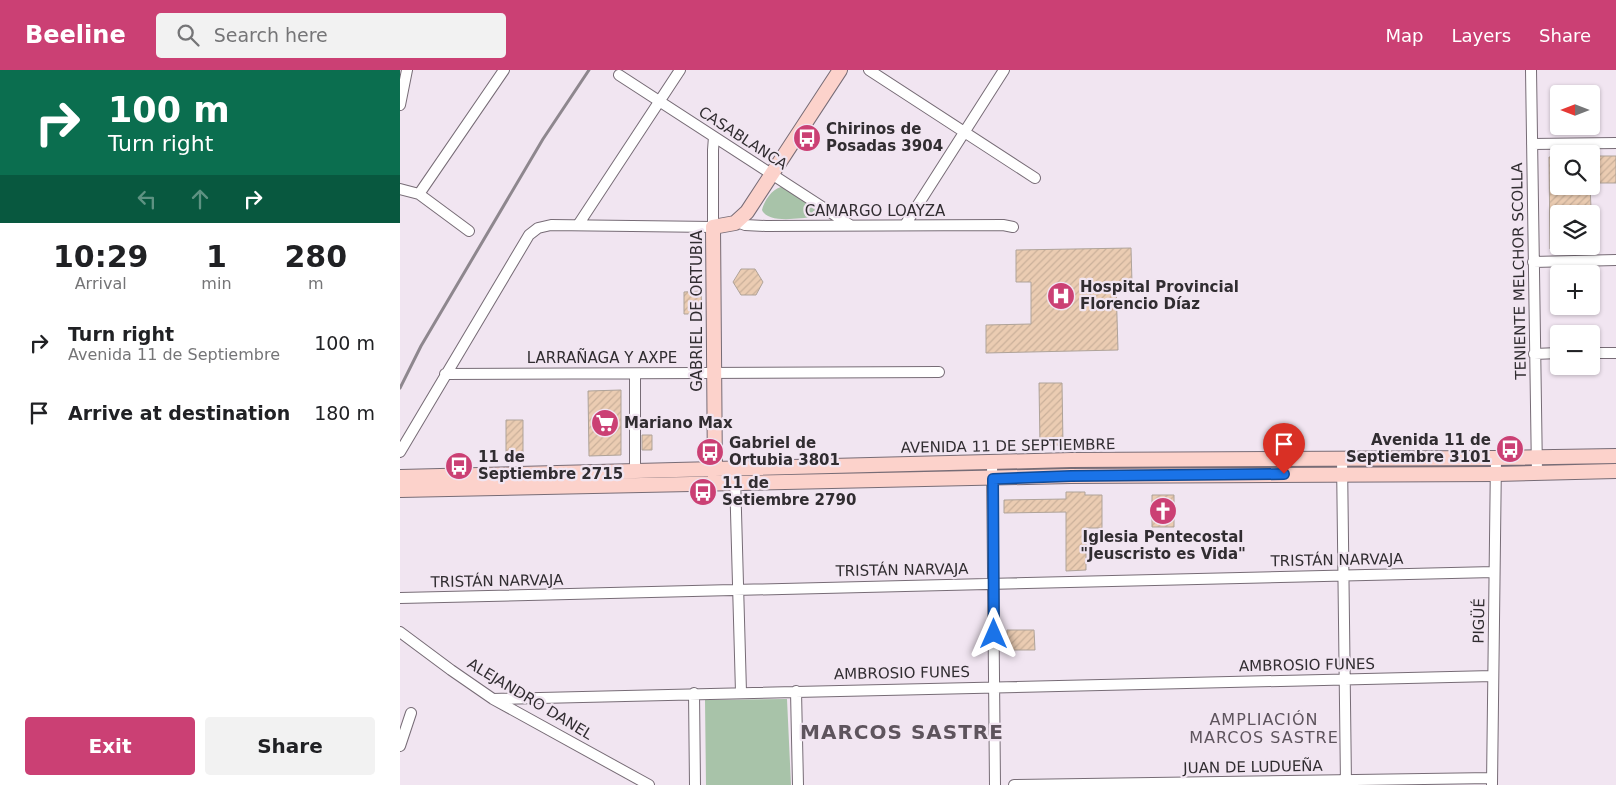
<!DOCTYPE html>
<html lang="en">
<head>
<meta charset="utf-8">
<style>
  :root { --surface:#fff; --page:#f2f2f2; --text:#202124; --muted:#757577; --accent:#cb4074 }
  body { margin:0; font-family:"DejaVu Sans",sans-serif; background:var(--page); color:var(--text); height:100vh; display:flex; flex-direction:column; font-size:19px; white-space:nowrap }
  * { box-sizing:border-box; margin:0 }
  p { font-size:16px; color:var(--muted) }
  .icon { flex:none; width:28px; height:28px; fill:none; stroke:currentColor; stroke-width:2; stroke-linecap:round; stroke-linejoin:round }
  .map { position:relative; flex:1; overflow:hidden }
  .side { display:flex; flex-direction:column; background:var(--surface); width:400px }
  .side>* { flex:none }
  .banner { background:#0b6e4f; color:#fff; overflow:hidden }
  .needle { width:32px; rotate:270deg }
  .controls { position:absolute; left:1150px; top:15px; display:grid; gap:10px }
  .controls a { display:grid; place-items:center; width:50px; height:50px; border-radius:5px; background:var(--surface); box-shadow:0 1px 4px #0004; font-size:25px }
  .pin { position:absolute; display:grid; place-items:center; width:42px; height:42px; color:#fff; margin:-51px -21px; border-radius:50% 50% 50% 0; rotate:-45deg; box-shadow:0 0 5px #0007 }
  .pin .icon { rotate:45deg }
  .me { position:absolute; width:55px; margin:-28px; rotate:0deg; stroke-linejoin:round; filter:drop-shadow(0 0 4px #0008) }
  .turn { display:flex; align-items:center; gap:18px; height:105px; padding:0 25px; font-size:22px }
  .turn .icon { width:65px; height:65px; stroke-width:2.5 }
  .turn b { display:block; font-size:35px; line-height:42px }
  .lanes { display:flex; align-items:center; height:48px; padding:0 25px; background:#0003; justify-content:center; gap:25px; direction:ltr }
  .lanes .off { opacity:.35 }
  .eta { display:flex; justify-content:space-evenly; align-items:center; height:85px; text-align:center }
  .eta b { font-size:30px; font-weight:600; line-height:35px }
  .primary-button { display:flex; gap:10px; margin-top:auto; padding:10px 25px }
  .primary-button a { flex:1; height:58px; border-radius:5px; background:var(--accent); color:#fff; font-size:20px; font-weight:600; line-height:58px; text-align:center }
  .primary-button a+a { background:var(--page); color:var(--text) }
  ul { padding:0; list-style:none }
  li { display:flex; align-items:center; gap:15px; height:70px; padding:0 25px }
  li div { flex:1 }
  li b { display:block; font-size:19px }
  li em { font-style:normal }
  header { display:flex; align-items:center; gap:30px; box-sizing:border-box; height:70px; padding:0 25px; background:var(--accent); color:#fff }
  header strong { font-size:24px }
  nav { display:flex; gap:28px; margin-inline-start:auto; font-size:18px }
  .search { width:350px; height:45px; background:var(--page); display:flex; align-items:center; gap:12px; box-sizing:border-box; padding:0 18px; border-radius:5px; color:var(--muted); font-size:19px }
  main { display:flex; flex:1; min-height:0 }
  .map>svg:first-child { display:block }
  .green { fill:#a8c3a9 }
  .building { fill:url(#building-hatch); stroke:#afa399 }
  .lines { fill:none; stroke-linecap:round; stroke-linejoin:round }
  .street-casing { stroke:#776c76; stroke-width:12 }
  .secondary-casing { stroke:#776c76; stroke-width:16 }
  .street { stroke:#fff; stroke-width:10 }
  .secondary { stroke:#fcd2cb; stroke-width:14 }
  .rail { stroke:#8e878e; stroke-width:3 }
  .route-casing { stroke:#114b97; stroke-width:12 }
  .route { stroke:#1a73e8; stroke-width:9 }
  .labels { text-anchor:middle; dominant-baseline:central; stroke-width:4.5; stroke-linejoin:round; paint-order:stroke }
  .poi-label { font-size:15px; font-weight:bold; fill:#312d31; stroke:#f1e5f1; text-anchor:start }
  .street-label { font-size:15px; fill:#312d31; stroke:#f1e5f1 }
  .neighbourhood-label { font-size:16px; letter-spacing:1px; fill:#5e545d; stroke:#f1e5f1 }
  .district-label { font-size:20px; font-weight:bold; letter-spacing:1px; fill:#5e545d; stroke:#f1e5f1 }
</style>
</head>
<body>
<header>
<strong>Beeline</strong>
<div class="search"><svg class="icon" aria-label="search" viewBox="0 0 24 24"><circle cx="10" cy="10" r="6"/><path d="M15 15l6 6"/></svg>Search here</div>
<nav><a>Map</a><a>Layers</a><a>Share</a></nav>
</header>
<main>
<section class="side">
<div class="banner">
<div class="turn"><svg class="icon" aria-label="right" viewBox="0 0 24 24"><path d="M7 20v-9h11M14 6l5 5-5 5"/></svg><div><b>100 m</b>Turn right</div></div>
<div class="lanes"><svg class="icon off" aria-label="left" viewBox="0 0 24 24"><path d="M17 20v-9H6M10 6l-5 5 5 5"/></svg><svg class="icon off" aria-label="ahead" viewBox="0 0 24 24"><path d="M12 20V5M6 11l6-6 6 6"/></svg><svg class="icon" aria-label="right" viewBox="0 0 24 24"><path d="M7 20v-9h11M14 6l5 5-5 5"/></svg></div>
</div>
<div class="eta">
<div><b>10:29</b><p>Arrival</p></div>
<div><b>1</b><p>min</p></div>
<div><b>280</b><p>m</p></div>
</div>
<ul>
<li><svg class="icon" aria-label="right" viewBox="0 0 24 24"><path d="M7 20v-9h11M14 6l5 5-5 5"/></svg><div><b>Turn right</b><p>Avenida 11 de Septiembre</p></div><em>100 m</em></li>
<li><svg class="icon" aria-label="arrive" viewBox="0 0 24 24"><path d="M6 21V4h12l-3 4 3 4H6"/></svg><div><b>Arrive at destination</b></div><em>180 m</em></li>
</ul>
<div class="primary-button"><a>Exit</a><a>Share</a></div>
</section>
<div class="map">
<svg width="1216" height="715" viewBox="0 0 1216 715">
  <defs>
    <pattern id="building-hatch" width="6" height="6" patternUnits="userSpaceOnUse" patternTransform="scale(1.25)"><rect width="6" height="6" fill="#ebccb2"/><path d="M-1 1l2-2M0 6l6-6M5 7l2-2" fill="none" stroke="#cab09a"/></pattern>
  </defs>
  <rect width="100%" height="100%" fill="#f1e5f1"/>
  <path class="green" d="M381 117H385L419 143 413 147C400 148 368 154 362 140 364 131 372 119 381 117Z
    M387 629 391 715H306L305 630Z"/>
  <path class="building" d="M1191 86H1216V113H1191Z
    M1149 87H1159V116H1190L1191 138H1172V144H1159V179H1150Z
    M731 178 732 213 716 214 718 280 586 283V255L631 254V212H616V180Z
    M341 199H355L363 212 356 225H341L333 212Z
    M301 221 302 244H284V222Z
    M639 313H662L663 375H640Z
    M221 320V385L189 386 188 321Z
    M106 350H123V388H106Z
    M242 365H252V380H242Z
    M666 422H685V425H702V458H686V500L666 501V442L604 443V430L666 429Z
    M752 425H774V457H752Z
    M607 560H634L635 580H607Z"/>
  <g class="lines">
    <g class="street-casing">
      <path id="street" d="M469 0 635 108
        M1131 0 1137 403
        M219 5 450 155
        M0 35 7 0
        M1132 74 1216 73
        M0 119 19 124 69 161
        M19 124 104 0
        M337 152 345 155 366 156 603 155 613 157
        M178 155 280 0
        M505 155 604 0
        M1133 192 1216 190
        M1191 283H1216
        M1134 284 1159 283
        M45 304 539 302
        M235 304V401
        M0 382 129 165 138 158 151 155 313 157V80L314 67
        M942 389 946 715
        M592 392 595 715
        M335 406 341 622
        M0 528 1094 502
        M0 562 51 600 93 629 249 715
        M396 621 398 715
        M294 623 295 715
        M93 629 1093 606
        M0 676 11 643
        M1092 714 1096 388
        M614 715 1092 708"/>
    </g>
    <g class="secondary-casing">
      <path id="secondary" d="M0 407 671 390 1096 388 1216 386
        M315 408 313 157 335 153 347 142 440 0
        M0 420 671 406 1096 404 1216 401"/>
    </g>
    <use href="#street" class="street"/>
    <use href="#secondary" class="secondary"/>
    <path class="rail" d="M0 318 21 276 143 69 189 0"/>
  </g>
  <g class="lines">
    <g class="route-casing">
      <path id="route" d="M594 564 593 409 671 406 884 404"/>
    </g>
    <use href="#route" class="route"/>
  </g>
  <defs>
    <g id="bus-disc" transform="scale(1.4375)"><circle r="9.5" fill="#cb4074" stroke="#f1e5f1"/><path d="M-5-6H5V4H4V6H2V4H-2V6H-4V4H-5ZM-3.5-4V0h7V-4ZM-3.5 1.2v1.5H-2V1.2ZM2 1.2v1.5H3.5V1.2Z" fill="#fff"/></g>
    <g id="hospital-disc" transform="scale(1.4375)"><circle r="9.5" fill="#cb4074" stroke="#f1e5f1"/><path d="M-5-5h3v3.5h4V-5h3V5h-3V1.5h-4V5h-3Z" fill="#fff"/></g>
    <g id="supermarket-disc" transform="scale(1.4375)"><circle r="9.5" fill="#cb4074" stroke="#f1e5f1"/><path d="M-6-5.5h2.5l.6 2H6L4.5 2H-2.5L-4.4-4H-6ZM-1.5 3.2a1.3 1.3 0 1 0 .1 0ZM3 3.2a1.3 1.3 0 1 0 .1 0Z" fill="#fff"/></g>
    <g id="church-disc" transform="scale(1.4375)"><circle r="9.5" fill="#cb4074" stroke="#f1e5f1"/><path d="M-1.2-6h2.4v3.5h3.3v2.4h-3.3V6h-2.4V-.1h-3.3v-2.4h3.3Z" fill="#fff"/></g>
  </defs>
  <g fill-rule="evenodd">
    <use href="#bus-disc" x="407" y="68"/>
    <use href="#hospital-disc" x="661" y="226"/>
    <use href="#supermarket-disc" x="205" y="353"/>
    <use href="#bus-disc" x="1110" y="379"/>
    <use href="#bus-disc" x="310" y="382"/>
    <use href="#bus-disc" x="59" y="396"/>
    <use href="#bus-disc" x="303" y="422"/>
    <use href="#church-disc" x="763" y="441"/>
  </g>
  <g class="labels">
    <g class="poi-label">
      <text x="426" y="59">Chirinos de<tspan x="426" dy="17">Posadas 3904</tspan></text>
      <text x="680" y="217">Hospital Provincial<tspan x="680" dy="17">Florencio Díaz</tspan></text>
      <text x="224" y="353">Mariano Max</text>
      <text x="1091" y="370" text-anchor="end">Avenida 11 de<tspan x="1091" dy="17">Septiembre 3101</tspan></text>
      <text x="329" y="373">Gabriel de<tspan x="329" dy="17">Ortubia 3801</tspan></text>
      <text x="78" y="387">11 de<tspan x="78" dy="17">Septiembre 2715</tspan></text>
      <text x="322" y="413">11 de<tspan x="322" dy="17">Setiembre 2790</tspan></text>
      <text x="763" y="467" text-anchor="middle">Iglesia Pentecostal<tspan x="763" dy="17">"Jeuscristo es Vida"</tspan></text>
    </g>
    <g class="street-label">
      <text transform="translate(343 68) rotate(33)">CASABLANCA</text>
      <text x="475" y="141">CAMARGO LOAYZA</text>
      <text transform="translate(1119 201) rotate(-91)">TENIENTE MELCHOR SCOLLA</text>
      <text transform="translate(297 241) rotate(-90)">GABRIEL DE ORTUBIA</text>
      <text x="202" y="288">LARRAÑAGA Y AXPE</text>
      <text transform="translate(608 376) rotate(-1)">AVENIDA 11 DE SEPTIEMBRE</text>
      <text transform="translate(937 490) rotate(-1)">TRISTÁN NARVAJA</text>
      <text transform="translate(502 500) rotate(-1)">TRISTÁN NARVAJA</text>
      <text transform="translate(97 511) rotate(-1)">TRISTÁN NARVAJA</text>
      <text transform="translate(1079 551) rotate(-89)">PIGÜÉ</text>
      <text transform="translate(907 595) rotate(-1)">AMBROSIO FUNES</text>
      <text transform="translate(502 603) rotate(-1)">AMBROSIO FUNES</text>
      <text transform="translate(130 629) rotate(31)">ALEJANDRO DANEL</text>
      <text transform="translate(853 697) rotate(-1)">JUAN DE LUDUEÑA</text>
    </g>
    <g class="neighbourhood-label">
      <text x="864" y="649">AMPLIACIÓN<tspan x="864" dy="18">MARCOS SASTRE</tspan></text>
    </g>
    <g class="district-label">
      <text x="502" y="662">MARCOS SASTRE</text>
    </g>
  </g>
</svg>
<div class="controls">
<a><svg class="needle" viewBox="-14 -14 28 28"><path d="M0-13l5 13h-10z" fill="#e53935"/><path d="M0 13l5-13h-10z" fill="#757577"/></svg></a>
<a><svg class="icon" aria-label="search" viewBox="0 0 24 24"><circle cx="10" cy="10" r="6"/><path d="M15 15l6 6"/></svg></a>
<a><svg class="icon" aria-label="layers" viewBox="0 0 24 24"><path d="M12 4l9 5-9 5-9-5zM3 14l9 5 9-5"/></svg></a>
<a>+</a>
<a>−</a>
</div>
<div class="pin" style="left:884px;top:404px;background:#d93025"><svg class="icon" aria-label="arrive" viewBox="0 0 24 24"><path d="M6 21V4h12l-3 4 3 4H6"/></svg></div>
<svg class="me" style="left:594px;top:564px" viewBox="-20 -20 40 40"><path d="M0-17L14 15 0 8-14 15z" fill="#1a73e8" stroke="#fff" stroke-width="4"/></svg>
</div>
</main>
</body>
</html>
